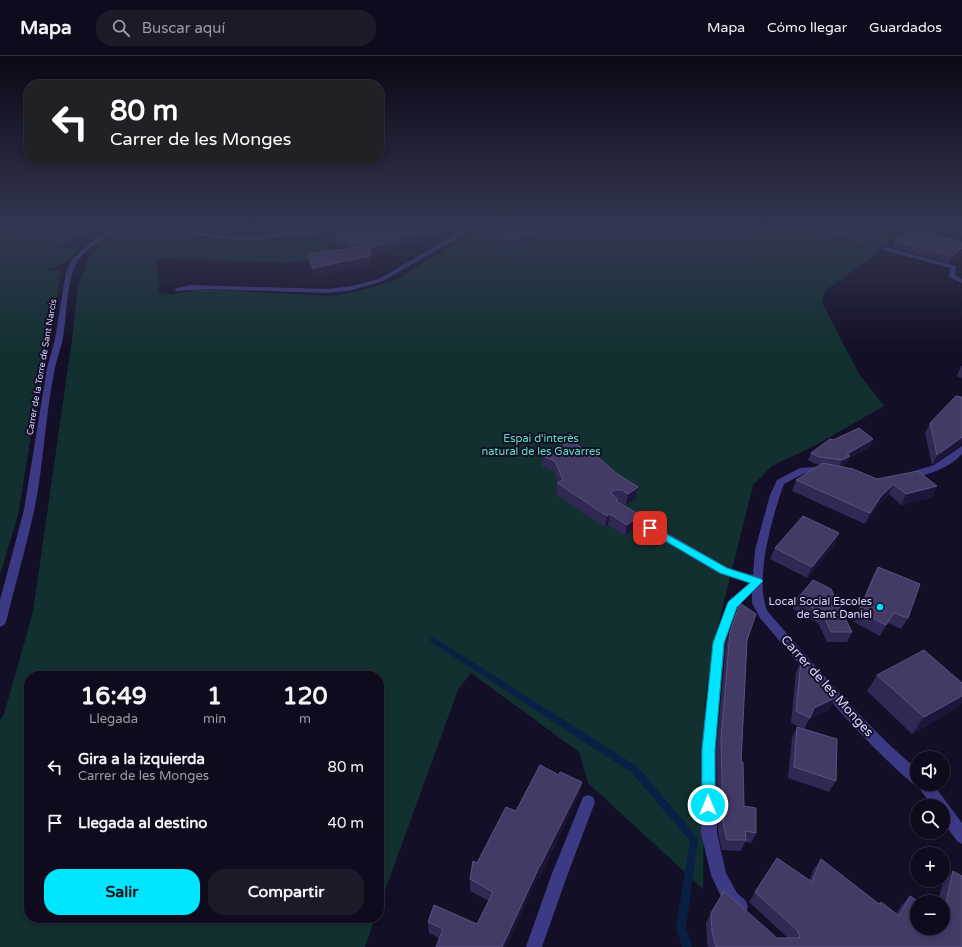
<!DOCTYPE html>
<html lang="es">
<head>
<meta charset="utf-8">
<style>
  :root { --surface:#0e0b1c; --page:#1c1929; --text:#f1f3f6; --muted:#9b9ba3; --line:#2e2b3b; --accent:#00e5ff }
  body { margin:0; font-family:"Varela Round",sans-serif; background:var(--page); color:var(--text); height:100vh; display:flex; flex-direction:column; font-size:15px; white-space:nowrap }
  * { box-sizing:border-box; margin:0 }
  p { font-size:13px; color:var(--muted) }
  .icon { flex:none; width:22px; height:22px; fill:none; stroke:currentColor; stroke-width:2; stroke-linecap:round; stroke-linejoin:round }
  .map { position:relative; flex:1; overflow:hidden }
  .sheet { position:absolute; left:24px; top:615px; width:360px; height:252px; display:flex; flex-direction:column; background:var(--surface); border-radius:16px; box-shadow:0 2px 6px #0003,0 0 0 1px var(--line) }
  .sheet>* { flex:none }
  .banner { position:absolute; left:24px; top:24px; width:360px; height:84px; border-radius:16px; box-shadow:0 2px 6px #0003,0 0 0 1px var(--line); background:#202124; color:#fff; overflow:hidden }
  .buttons { position:absolute; left:910px; top:695px; display:grid; gap:8px }
  .buttons a { display:grid; place-items:center; width:40px; height:40px; border-radius:50%; background:var(--surface); box-shadow:0 2px 6px #0003,0 0 0 1px var(--line); font-size:20px }
  .pin { position:absolute; display:grid; place-items:center; width:34px; height:34px; color:#fff; margin:-17px; border-radius:8px; box-shadow:0 2px 6px #0006 }
  .me { position:absolute; width:44px; margin:-22px; rotate:0deg; stroke-linejoin:round; filter:drop-shadow(0 0 3px #0008) }
  .turn { display:flex; align-items:center; gap:14px; height:84px; padding:0 20px; font-size:18px }
  .turn .icon { width:52px; height:52px; stroke-width:2.5 }
  .turn b { display:block; font-size:28px; line-height:34px }
  .eta { display:flex; justify-content:space-evenly; align-items:center; height:68px; text-align:center }
  .eta b { font-size:24px; font-weight:700; line-height:28px }
  .action { display:flex; gap:8px; margin-top:auto; padding:8px 20px }
  .action a { flex:1; height:46px; border-radius:16px; background:var(--accent); color:#111; font-size:16px; font-weight:700; line-height:46px; text-align:center }
  .action a+a { background:var(--page); color:var(--text) }
  ul { padding:0; list-style:none }
  li { display:flex; align-items:center; gap:12px; height:56px; padding:0 20px }
  li div { flex:1 }
  li b { display:block; font-size:15px }
  li em { font-style:normal }
  header { display:flex; align-items:center; gap:24px; box-sizing:border-box; height:56px; padding:0 20px; background:var(--surface); border-bottom:1px solid var(--line) }
  header strong { font-size:19px }
  nav { display:flex; gap:22px; margin-inline-start:auto; font-size:14px }
  .search { width:280px; height:36px; background:var(--page); display:flex; align-items:center; gap:10px; box-sizing:border-box; padding:0 14px; border-radius:16px; color:var(--muted); font-size:15px }
  .map>svg:first-child { display:block }
  .green { fill:#12302f }
  .lines { fill:none; stroke-linecap:round; stroke-linejoin:round }
  .stream { fill:#0a1f44; fill-rule:evenodd }
  .minor { fill:#3d3a85; fill-rule:evenodd }
  .wall { fill:#312854 }
  .shaded-wall { fill:#1d163a }
  .building { fill:#433a66; stroke:#5a527e }
  .route { fill:#00e5ff; stroke:#0095a6 }
  .poi-dot { fill:#00e5ff; stroke:#130f26; stroke-width:1.5 }
  .labels { text-anchor:middle; dominant-baseline:central; stroke-width:4; stroke-linejoin:round; paint-order:stroke }
  .far-street-label { font-size:9px; fill:#d9d4ff; stroke:#130f26 }
  .park-label { font-size:11px; fill:#5fe0c0; stroke:#130f26 }
  .poi-label { font-size:11px; fill:#d9d4ff; stroke:#130f26; text-anchor:end }
  .near-street-label { font-size:13px; fill:#d9d4ff; stroke:#130f26 }
</style>
</head>
<body>
<header>
<strong>Mapa</strong>
<div class="search"><svg class="icon" aria-label="search" viewBox="0 0 24 24"><circle cx="10" cy="10" r="6"/><path d="M15 15l6 6"/></svg>Buscar aquí</div>
<nav><a>Mapa</a><a>Cómo llegar</a><a>Guardados</a></nav>
</header>
<div class="map">
<svg width="962" height="891" viewBox="0 0 962 891">
  <rect width="100%" height="100%" fill="#130f26"/>
  <path class="green" d="M12 170H130L85 177 70 182 60 192H79L69 204 62 208 44 214 61 215 48 298 32 373 18 459 0 519V181L6 177Z
    M172 170H295C250 186 217 178 172 170Z
    M468 170H917L898 176 871 202 825 235 822 246 859 318 884 350 812 391 772 410 753 429 715 582 705 643 703 833 588 727 579 696 471 617 458 634 379 851V620H29V862H375L365 891H0V664L4 658 33 556 73 276 78 230 88 204 102 187 111 181 125 176 157 175 217 185H259L313 181 330 192 332 201 288 207 155 202 160 231 157 236C172 240 183 237 198 233L330 240 359 235 394 225 463 183H466L471 179Z"/>
  <g class="lines">
    <path class="stream" d="M433 581 638 711 697 781 698 784 686 871 692 891H682L676 871 690 785 632 717 431 586 430 584 431 582Z"/>
    <path class="minor" d="M0 170H6L0 174Z
      M158 170 215 179 245 181 278 177 298 170H307L292 176 310 175 326 170H335L311 179 291 180 288 178C231 199 172 162 115 178 104 181 83 195 77 206 66 227 67 259 63 282 61 292 57 302 55 312 45 359 44 408 34 455 26 492 15 529 6 566L4 569 0 571V544L24 454 47 312 55 283 66 216 73 202 96 182 110 176 129 171Z
      M451 170H458L465 176 454 184 383 225 353 234 328 237 206 233 177 235 174 233 190 229 328 233 352 230 379 223 450 182 458 176Z
      M948 170H956L962 174V178Z
      M886 191 956 210 955 219 962 223V227L949 221 950 212 884 194V192Z
      M962 390V398C948 413 927 419 908 423L903 420 905 418 934 409Z
      M828 410 833 413 831 415 805 417 784 428C773 458 753 526 768 556 816 610 862 667 917 713V728H933L962 767V788L957 785 943 766V750H932L917 729 912 727C855 678 809 619 760 562L752 547V537L737 551 725 587 715 694 717 777 726 817 737 837 746 845 748 851 746 857 740 859 734 857 725 849 711 819 701 777V694L713 587 728 546 749 527 720 518 646 475 623 457 628 454 632 455 654 469 728 512 753 519 755 494 770 439 777 424 800 412Z
      M588 739 593 741 595 746 567 820 542 891H526L551 820 581 746 583 741Z"/>
  </g>
  <path class="wall" d="M356 170H451V173L372 199 370 198 371 209 315 220 309 206 308 198 351 192 335 187 334 180Z
    M482 170H523L536 183 513 191 482 176Z
    M823 170H872L865 189 851 186V183L837 187 824 182Z
    M895 185 962 186V196L949 207 892 191Z
    M961 310H962V322L957 320Z
    M962 341V386L959 390 932 409 925 377 930 367Z
    M873 383 870 391 849 402 847 407 841 410 877 423 937 430 932 441 901 449 889 438 876 451 865 468 792 435 796 424 821 409 816 408 808 404 811 397 833 384Z
    M571 385 636 442 626 449 620 446H618L637 470 625 480 608 469 605 471 556 438 557 427 558 426 554 416 542 410 543 400Z
    M839 477 834 489 807 522 770 503 775 492Z
    M878 511 908 562 901 573 888 567 880 580 854 566 872 522Z
    M813 524 852 576 847 586H827L818 567 793 553 797 543Z
    M740 547 747 584 741 706 744 750 756 777 751 787 745 786 741 795 722 794 718 777 716 694 726 587Z
    M801 605 829 654 810 662 804 673 836 725 829 736 788 722 792 682 797 671 804 673 791 667 796 616Z
    M877 619 959 651 912 678 867 635Z
    M559 719 582 726 579 738 539 822H537L506 891 439 882 429 877 428 866 477 868 489 845 470 835V823L477 807 516 755Z
    M821 803 879 848 896 858 901 850 910 840 943 872V846H938L943 825 953 815 962 891H708L707 886 706 867 711 857 777 882H788L749 846 755 836 809 825 813 814Z"/>
  <path class="shaded-wall" d="M438 170H451V173L372 199V191Z
    M536 176V183L513 191V184Z
    M853 176 851 183 837 187 839 180Z
    M962 192V196L949 207 952 200Z
    M370 200 371 209 315 220 313 212Z
    M962 381V386L959 390 932 409 937 399Z
    M873 383 870 391 849 402 847 407 839 411 842 404 847 398Z
    M894 428 889 438 876 451 865 468 870 457 881 440Z
    M937 430 932 441 901 449 906 438Z
    M638 431 636 442 626 449 628 438Z
    M610 458 608 469 605 471 607 460Z
    M640 459 637 470 625 480 627 469Z
    M839 477 834 489 807 522 812 511Z
    M894 557 888 567 880 580 886 569Z
    M962 640V647L959 651 912 678 924 661Z
    M835 642 829 654 810 662 814 652Z
    M582 726 579 738 539 822H537L506 891H502L539 811Z"/>
  <path class="building" d="M356 170H438L372 191 334 180Z
    M484 170H523L536 176 513 184Z
    M826 170H872L867 181 854 179 853 176 839 180 826 174Z
    M916 173 962 186V192L952 200 895 185Z
    M368 190 370 200 313 212 308 198Z
    M956 340 961 341H962V381L937 399 930 367Z
    M859 372 873 383 847 398 850 400 842 404 819 401 811 397 830 383 833 384Z
    M571 385 599 402 616 417 638 431 628 438 622 434H614L611 437 618 444 616 445 640 459 627 469 610 458 607 460 557 427 563 424 555 405 543 400Z
    M823 407 853 413 877 423 918 415 937 430 906 438 894 428 881 440 870 457 796 424Z
    M803 460 839 477 812 511 775 492Z
    M878 511 920 528 908 562 894 557 886 569 859 555Z
    M813 524 831 533 852 576H831L823 558 797 543Z
    M740 547 756 558 747 584 741 706H743L744 750 756 752V777L745 775 746 784H727L723 766 721 683 730 576Z
    M924 594 962 627V640L924 661 877 619Z
    M801 605 835 642 814 652 810 662 796 655Z
    M797 671 837 683 836 725 794 711Z
    M540 709 559 719 560 716 582 726 540 810 539 811 502 891H436L443 873 428 866 434 849 477 868 493 836 470 823 473 805 477 807 506 751 516 755Z
    M777 802 812 826 821 803 879 848 881 846 899 860 910 840 919 846H917V872H943V860L953 815 962 820V891H716L712 876 711 857 724 835 777 882H800L797 874 755 836Z"/>
  <linearGradient id="sky" x2="0" y2="1"><stop stop-color="#0a0815"/><stop offset="0.58" stop-color="#333752"/><stop offset="1" stop-color="#333752" stop-opacity="0"/></linearGradient>
  <rect width="962" height="295" fill="url(#sky)"/>
  <path class="route" d="M650 469 727 512 761 523 763 525 737 551 724 587 715 694V749L713 754 708 756 704 754 702 749V694L713 587 728 546 750 527 720 517 647 474 645 472Z"/>
  <circle class="poi-dot" cx="880" cy="551" r="4"/>
  <g class="labels">
    <g class="far-street-label">
      <text transform="translate(42 311) rotate(-80)">Carrer de la Torre de Sant Narcís</text>
    </g>
    <g class="park-label">
      <text x="541" y="382">Espai d'interès<tspan x="541" dy="13">natural de les Gavarres</tspan></text>
    </g>
    <g class="poi-label">
      <text x="872" y="545">Local Social Escoles<tspan x="872" dy="13">de Sant Daniel</tspan></text>
    </g>
    <g class="near-street-label">
      <text transform="translate(827 630) rotate(48)">Carrer de les Monges</text>
    </g>
  </g>
</svg>
<div class="buttons">
<a><svg class="icon" aria-label="sound" viewBox="0 0 24 24"><path d="M4 9h4l5-4v14l-5-4H4zM17 9q2 3 0 6"/></svg></a>
<a><svg class="icon" aria-label="search" viewBox="0 0 24 24"><circle cx="10" cy="10" r="6"/><path d="M15 15l6 6"/></svg></a>
<a>+</a>
<a>−</a>
</div>
<div class="pin" style="left:650px;top:472px;background:#d93025"><svg class="icon" aria-label="arrive" viewBox="0 0 24 24"><path d="M6 21V4h12l-3 4 3 4H6"/></svg></div>
<svg class="me" style="left:708px;top:749px" viewBox="-20 -20 40 40"><circle r="17" fill="#00e5ff" stroke="#fff" stroke-width="3"/><path d="M0-11L8 9 0 5-8 9z" fill="#fff"/></svg>
<div class="banner">
<div class="turn"><svg class="icon" aria-label="left" viewBox="0 0 24 24"><path d="M17 20v-9H6M10 6l-5 5 5 5"/></svg><div><b>80 m</b>Carrer de les Monges</div></div>
</div>
<section class="sheet">
<div class="eta">
<div><b>16:49</b><p>Llegada</p></div>
<div><b>1</b><p>min</p></div>
<div><b>120</b><p>m</p></div>
</div>
<ul>
<li><svg class="icon" aria-label="left" viewBox="0 0 24 24"><path d="M17 20v-9H6M10 6l-5 5 5 5"/></svg><div><b>Gira a la izquierda</b><p>Carrer de les Monges</p></div><em>80 m</em></li>
<li><svg class="icon" aria-label="arrive" viewBox="0 0 24 24"><path d="M6 21V4h12l-3 4 3 4H6"/></svg><div><b>Llegada al destino</b></div><em>40 m</em></li>
</ul>
<div class="action"><a>Salir</a><a>Compartir</a></div>
</section>
</div>
</body>
</html>
